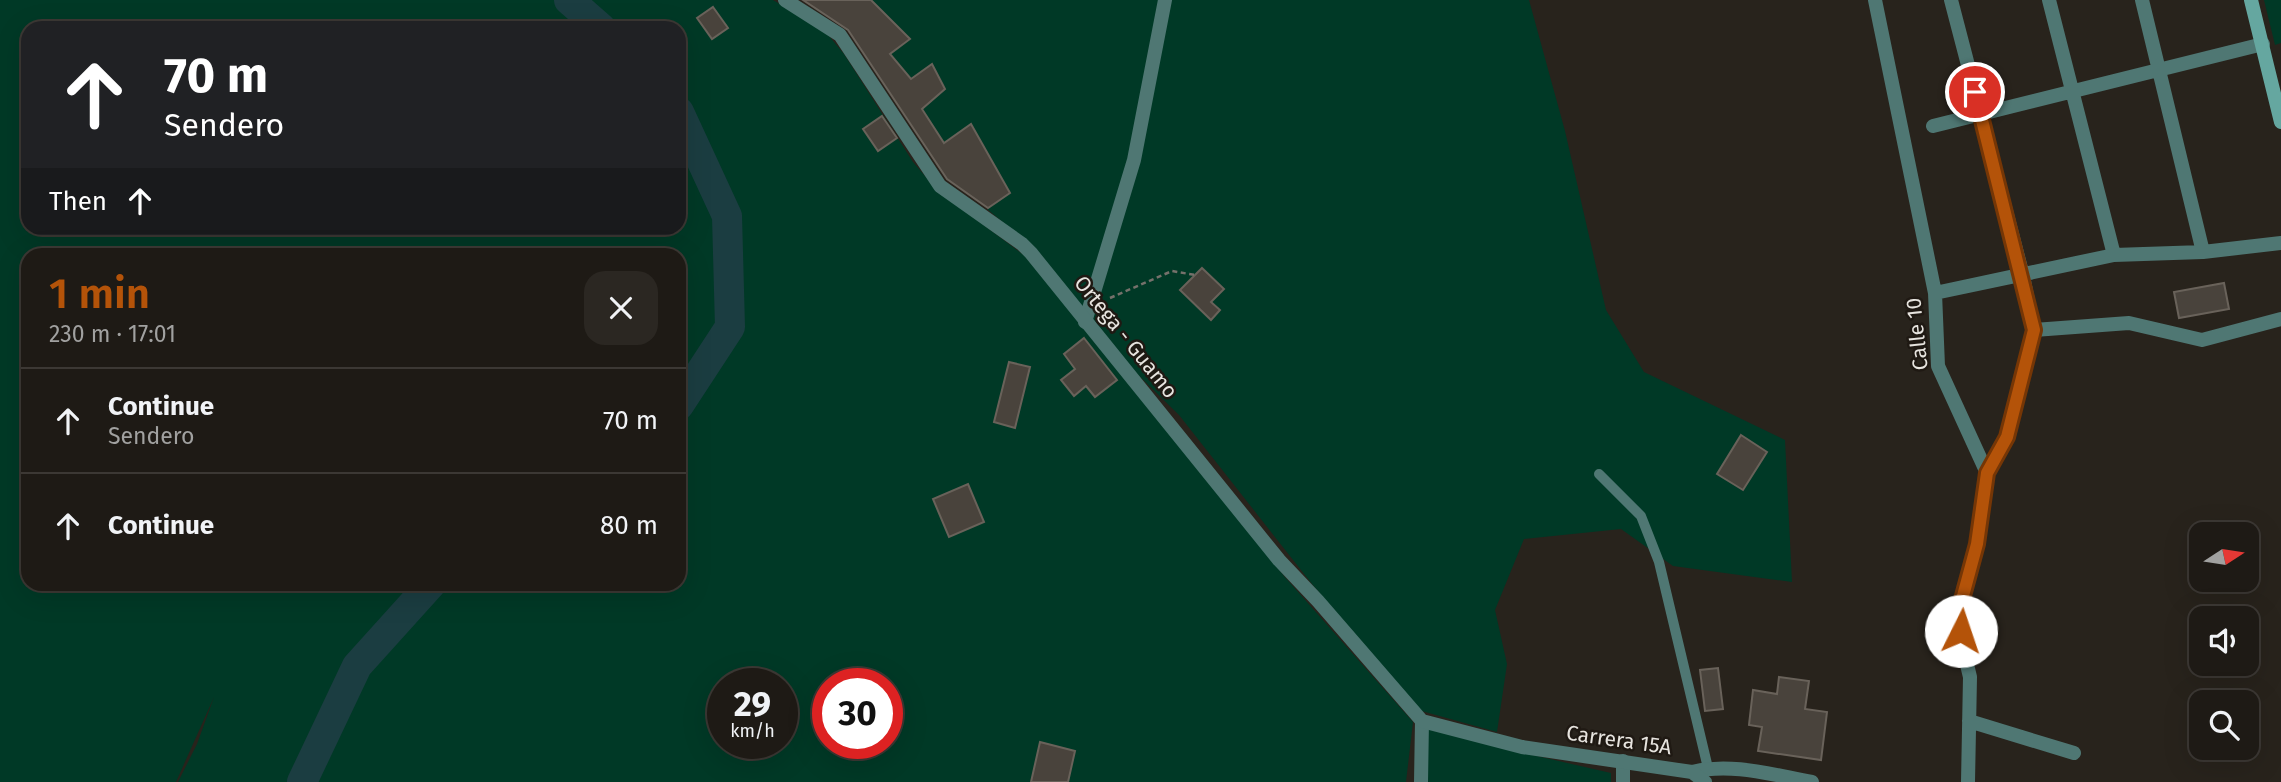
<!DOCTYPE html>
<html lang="en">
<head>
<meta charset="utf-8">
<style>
  :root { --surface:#1e1a15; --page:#2b2722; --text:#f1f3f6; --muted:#a1a1a0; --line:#3c3834; --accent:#b45309 }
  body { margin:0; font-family:"Fira Sans",sans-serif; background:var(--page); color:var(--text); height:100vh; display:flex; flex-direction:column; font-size:26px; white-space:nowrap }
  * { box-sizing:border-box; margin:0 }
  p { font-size:23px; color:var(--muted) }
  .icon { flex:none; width:38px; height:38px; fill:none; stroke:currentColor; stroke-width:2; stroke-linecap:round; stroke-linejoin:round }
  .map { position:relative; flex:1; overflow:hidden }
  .panel { position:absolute; left:21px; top:248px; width:665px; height:343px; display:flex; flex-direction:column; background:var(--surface); border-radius:21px; box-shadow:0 7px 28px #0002,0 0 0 2px var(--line) }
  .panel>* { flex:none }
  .top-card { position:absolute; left:21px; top:21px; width:665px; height:214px; border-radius:21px; box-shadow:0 7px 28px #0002,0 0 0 2px var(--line); background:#202124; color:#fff; overflow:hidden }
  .needle { width:46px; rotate:78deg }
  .buttons { position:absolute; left:2189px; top:522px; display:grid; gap:14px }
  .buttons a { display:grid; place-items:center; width:70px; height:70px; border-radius:14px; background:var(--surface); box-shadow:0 7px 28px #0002,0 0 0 2px var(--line); font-size:35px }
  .speed { position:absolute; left:707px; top:668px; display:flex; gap:14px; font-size:35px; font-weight:700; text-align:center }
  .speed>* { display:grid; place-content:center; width:91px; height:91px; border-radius:50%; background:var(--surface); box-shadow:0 7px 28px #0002,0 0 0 2px var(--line); line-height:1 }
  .speed small { font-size:18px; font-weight:400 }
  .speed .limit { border:10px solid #d22; background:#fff; color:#111 }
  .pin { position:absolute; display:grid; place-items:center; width:60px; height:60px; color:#fff; margin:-30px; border:4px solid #fff; border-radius:50%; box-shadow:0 2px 7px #0007 }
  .me { position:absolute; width:77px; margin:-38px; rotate:4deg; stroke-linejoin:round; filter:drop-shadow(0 0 5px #0008) }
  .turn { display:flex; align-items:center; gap:24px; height:147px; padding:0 28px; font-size:32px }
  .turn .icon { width:91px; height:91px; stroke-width:2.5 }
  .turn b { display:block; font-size:49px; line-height:60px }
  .then { display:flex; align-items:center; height:66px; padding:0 28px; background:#0003; gap:14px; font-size:26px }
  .round { display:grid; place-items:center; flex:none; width:74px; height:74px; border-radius:21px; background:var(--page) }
  .headline { display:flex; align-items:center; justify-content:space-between; height:119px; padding:0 28px }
  h1 { font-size:42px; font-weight:600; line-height:52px; color:var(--accent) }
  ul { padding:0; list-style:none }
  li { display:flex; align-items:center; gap:21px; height:105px; padding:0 28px; border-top:2px solid var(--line) }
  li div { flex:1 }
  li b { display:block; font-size:26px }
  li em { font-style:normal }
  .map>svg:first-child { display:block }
  .green { fill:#003926; fill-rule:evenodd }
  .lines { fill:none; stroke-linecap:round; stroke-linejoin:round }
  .river { stroke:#1b3d41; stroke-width:30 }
  .building { fill:#49433c; stroke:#69625a; stroke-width:2 }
  .path { stroke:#75716b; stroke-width:2.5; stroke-dasharray:5 3.5; stroke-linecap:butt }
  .service { stroke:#4f7773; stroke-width:10 }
  .minor { stroke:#4f7773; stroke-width:14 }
  .tertiary { stroke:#4f7773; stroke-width:14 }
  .secondary { stroke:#65a7a0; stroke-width:14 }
  .route-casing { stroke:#753606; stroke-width:18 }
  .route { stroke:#b45309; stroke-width:12 }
  .labels { text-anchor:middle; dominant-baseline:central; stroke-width:5; stroke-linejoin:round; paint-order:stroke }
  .street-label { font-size:21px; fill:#e7e4df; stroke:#1f1913 }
</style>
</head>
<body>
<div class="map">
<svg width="2281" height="782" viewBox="0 0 2281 782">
  <rect width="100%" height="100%" fill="#28231c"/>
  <path class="green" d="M0 0H773L824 30 844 54 913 162 937 190 1025 256 1251 531 1284 576 1413 722 1406 782H178L197 744 214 697 176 782H0ZM28 28H679V228H28ZM28 256H679V584H28ZM723 684H782V744H723ZM828 684H887V744H828Z
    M871 0H1529L1565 131 1606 310 1644 372 1785 440 1792 582 1673 566 1621 529 1524 539 1495 610 1507 664 1497 732 1418 710 1312 584 1179 415 1124 361 1035 249 987 209 1010 193 971 124 944 143 922 109 945 88 932 65 911 79 890 54 910 39Z
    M2264 0H2281V43L2275 45Z
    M1428 729 1515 751 1611 773V782H1428Z"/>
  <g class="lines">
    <path class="river" d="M569 0 601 28
      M679 112 727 216 730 327 679 405
      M302 782 357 666 431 584"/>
  </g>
  <path class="building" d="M803 0H871L910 39 890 54 911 79 932 64 945 89 922 109 944 143 971 124 1010 193 988 208 947 179 848 30Z
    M713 7 728 28 712 39 697 18Z
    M882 116 897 138 878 151 863 129Z
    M1202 268 1224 289 1211 302 1220 310 1211 320 1180 290Z
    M2224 283 2229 309 2179 318 2174 292Z
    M1084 338 1117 380 1095 397 1086 386 1074 396 1061 380 1075 369 1064 354Z
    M1009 362 1030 367 1015 428 994 422Z
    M1741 435 1767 452 1743 490 1717 474Z
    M968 484 984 522 949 537 933 499Z
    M1718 668 1723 709 1705 711 1700 670Z
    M1779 677 1809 681 1805 709 1827 712 1821 760 1758 751 1762 727 1749 725 1753 690 1777 694Z
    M1040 742 1075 751 1068 782H1031Z"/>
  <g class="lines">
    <path class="path" d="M1110 298 1172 271 1195 275"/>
    <path class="service" d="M1599 474 1641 516 1659 562 1708 768"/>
    <path class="minor" d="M1875 0 1935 293 1938 366 1987 473 1977 544 1960 607 1962 644 1970 677 1968 782
      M1951 0 2023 276 2034 330 2007 437 1987 473
      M2049 0 2114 255
      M2142 0 2203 252
      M1933 126 2263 44
      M1935 293 2114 255 2203 252 2281 243
      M1085 322 1134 160 1165 0
      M2034 330 2129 323 2202 340 2281 319
      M1969 721 2074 753
      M1692 772C1731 762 1773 775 1812 782
      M1421 782 1422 721
      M1623 782V761"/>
    <path class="tertiary" d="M785 0 840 35 940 186 1022 244 1031 253 1279 560 1318 601 1422 721 1522 747 1692 772 1705 782"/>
    <path class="secondary" d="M2251 0 2281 122"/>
  </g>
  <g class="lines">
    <g class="route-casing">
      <path id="route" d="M1961 631 1960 607 1977 544 1987 473 2007 437 2034 330 1975 92"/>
    </g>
    <use href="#route" class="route"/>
  </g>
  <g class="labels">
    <g class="street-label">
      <text transform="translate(1917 334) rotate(-96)">Calle 10</text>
      <text transform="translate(1126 337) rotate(51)">Ortega - Guamo</text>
      <text transform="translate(1619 740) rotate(8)">Carrera 15A</text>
    </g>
  </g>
</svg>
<div class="buttons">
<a><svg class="needle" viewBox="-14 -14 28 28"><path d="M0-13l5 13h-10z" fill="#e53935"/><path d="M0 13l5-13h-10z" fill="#a1a1a0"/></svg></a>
<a><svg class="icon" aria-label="sound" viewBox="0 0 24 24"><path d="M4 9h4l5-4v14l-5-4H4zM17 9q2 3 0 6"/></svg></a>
<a><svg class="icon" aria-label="search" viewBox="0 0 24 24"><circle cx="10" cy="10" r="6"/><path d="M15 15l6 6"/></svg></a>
</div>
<div class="speed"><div>29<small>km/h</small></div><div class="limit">30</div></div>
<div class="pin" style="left:1975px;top:92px;background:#d93025"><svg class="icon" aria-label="arrive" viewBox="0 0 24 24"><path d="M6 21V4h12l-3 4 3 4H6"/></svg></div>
<svg class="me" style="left:1961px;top:631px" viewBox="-20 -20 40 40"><circle r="19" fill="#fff"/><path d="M0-13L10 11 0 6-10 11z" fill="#b45309"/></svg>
<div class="top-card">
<div class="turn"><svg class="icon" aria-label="ahead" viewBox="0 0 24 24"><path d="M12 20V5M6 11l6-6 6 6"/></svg><div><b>70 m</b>Sendero</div></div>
<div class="then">Then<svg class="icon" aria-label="ahead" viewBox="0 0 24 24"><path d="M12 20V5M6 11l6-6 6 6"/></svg></div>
</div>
<section class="panel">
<div class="headline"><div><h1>1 min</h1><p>230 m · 17:01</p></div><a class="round"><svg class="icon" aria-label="close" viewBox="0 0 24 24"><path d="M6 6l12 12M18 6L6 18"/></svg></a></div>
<ul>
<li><svg class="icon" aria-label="ahead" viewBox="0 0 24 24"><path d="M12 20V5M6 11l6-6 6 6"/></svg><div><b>Continue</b><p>Sendero</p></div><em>70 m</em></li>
<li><svg class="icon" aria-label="ahead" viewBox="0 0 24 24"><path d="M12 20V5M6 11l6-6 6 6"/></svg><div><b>Continue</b></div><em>80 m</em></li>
</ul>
</section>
</div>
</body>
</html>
